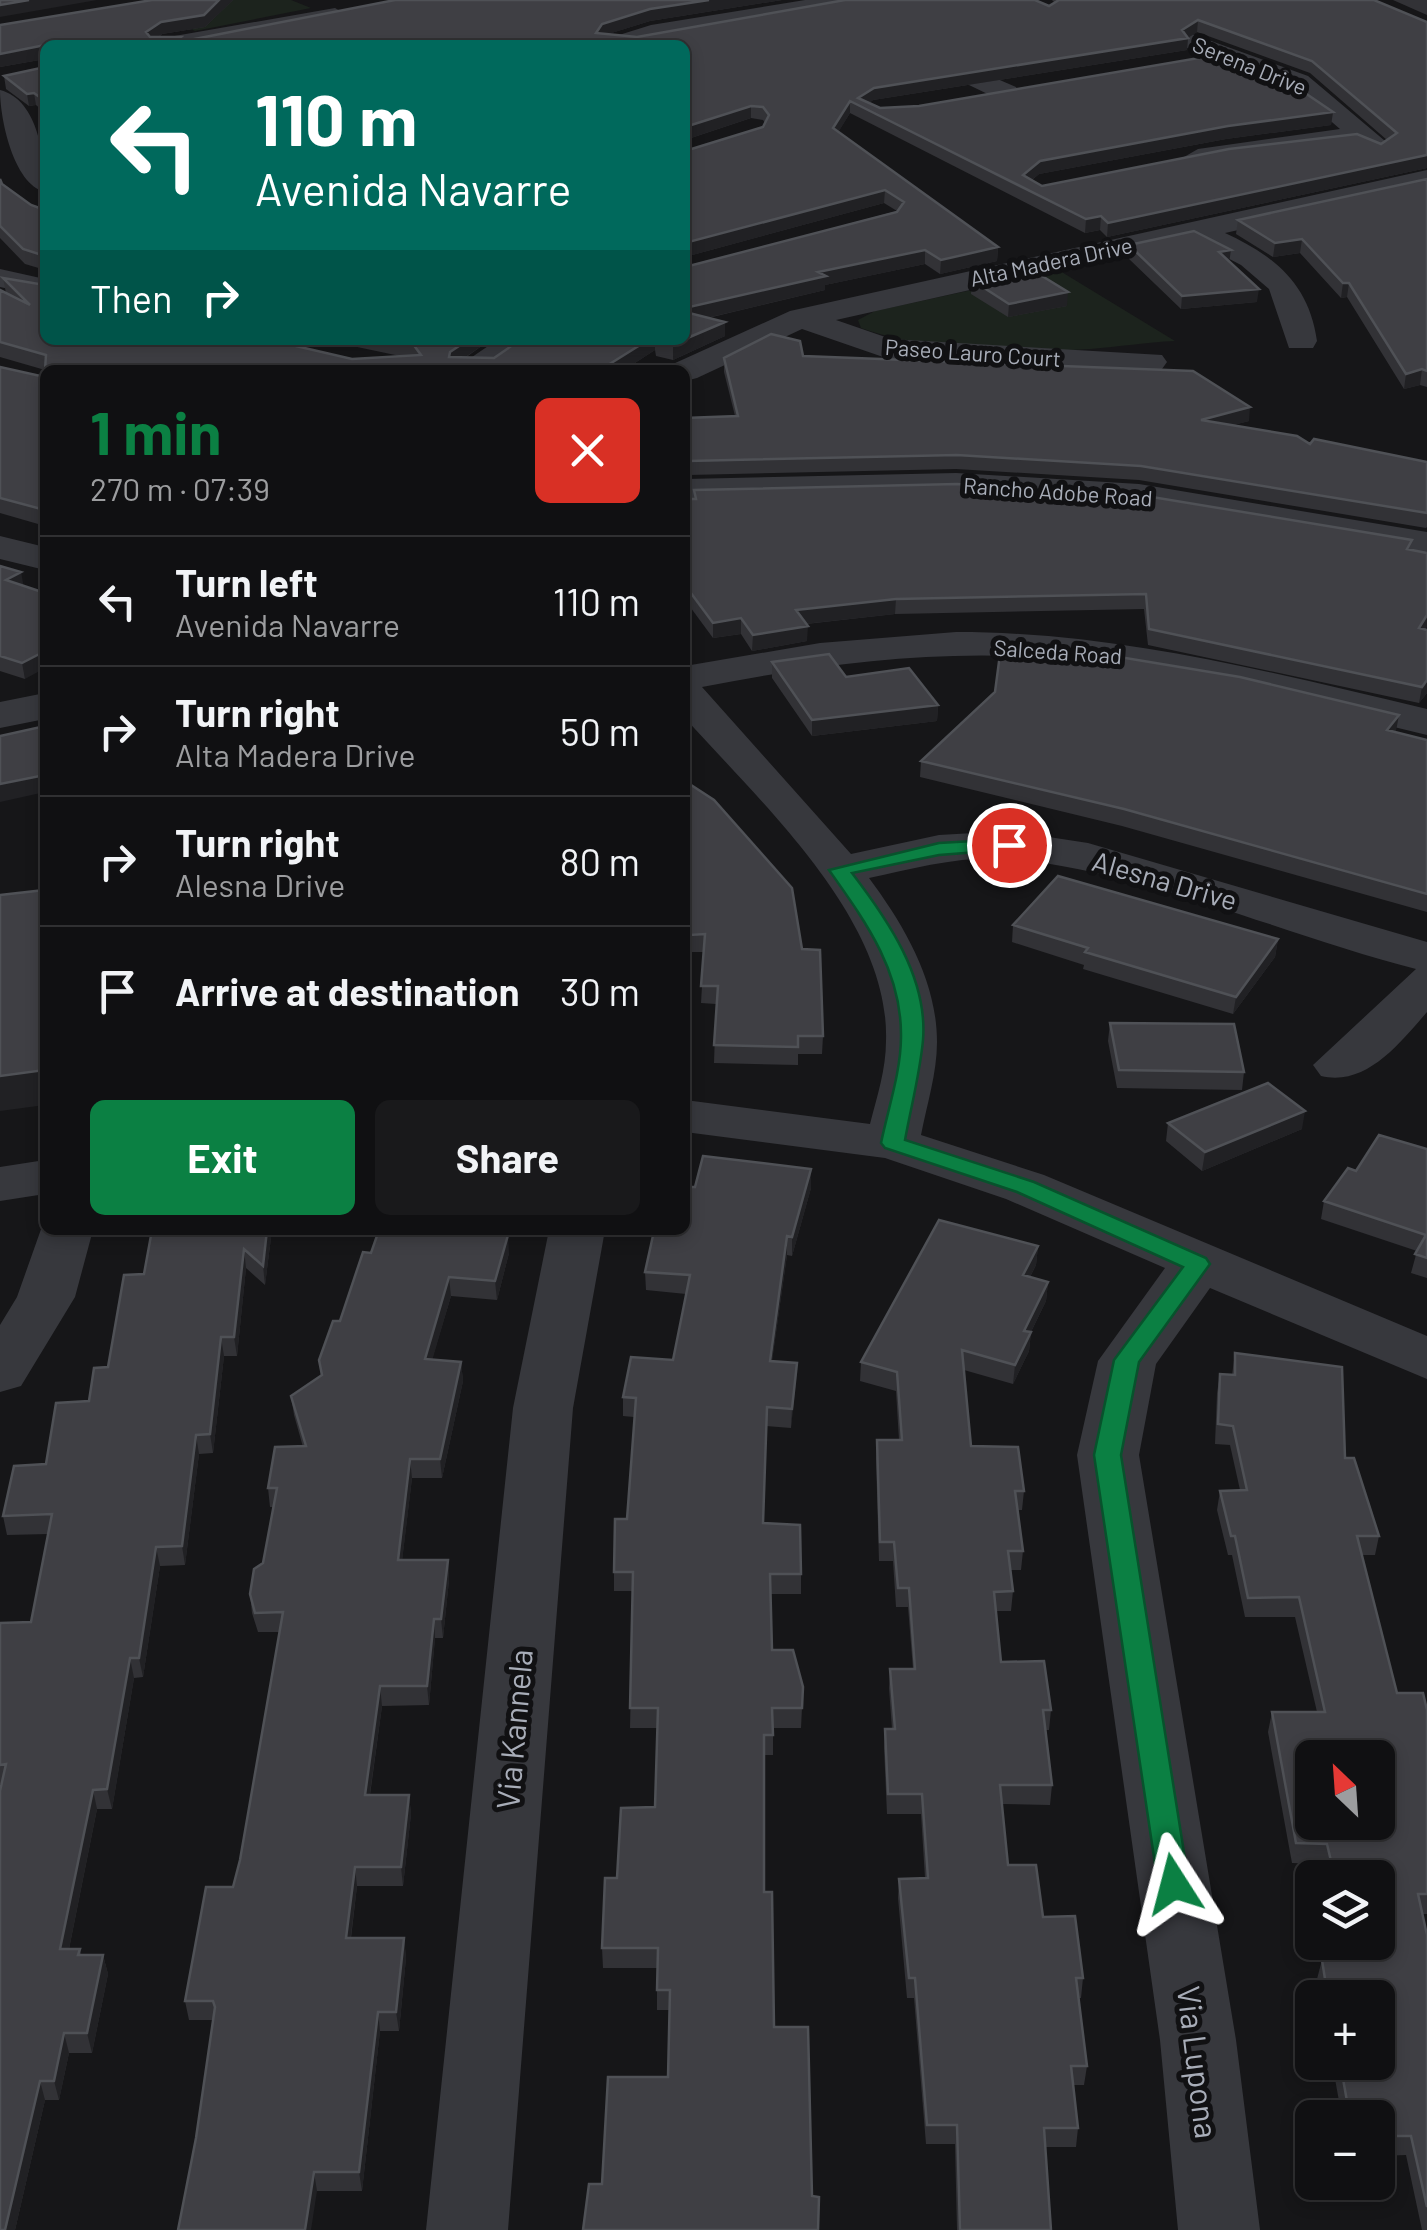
<!DOCTYPE html>
<html lang="en">
<head>
<meta charset="utf-8">
<style>
  :root { --surface:#101012; --page:#19191b; --text:#f1f3f6; --muted:#9c9d9f; --line:#303032; --accent:#0b8043 }
  body { margin:0; font-family:Barlow,sans-serif; background:var(--page); color:var(--text); height:100vh; display:flex; flex-direction:column; font-size:38px; white-space:nowrap }
  * { box-sizing:border-box; margin:0 }
  p { font-size:32px; color:var(--muted) }
  .icon { flex:none; width:55px; height:55px; fill:none; stroke:currentColor; stroke-width:2; stroke-linecap:round; stroke-linejoin:round }
  .map { position:relative; flex:1; overflow:hidden }
  .details { position:absolute; left:40px; top:365px; width:650px; height:870px; display:flex; flex-direction:column; background:var(--surface); border-radius:15px; box-shadow:0 5px 15px #0003,0 0 0 2px var(--line) }
  .details>* { flex:none }
  .hud { position:absolute; left:40px; top:40px; width:650px; height:305px; border-radius:15px; box-shadow:0 5px 15px #0003,0 0 0 2px var(--line); background:#00695c; color:#fff; overflow:hidden }
  .needle { width:65px; rotate:335deg }
  .buttons { position:absolute; left:1295px; top:1740px; display:grid; gap:20px }
  .buttons a { display:grid; place-items:center; width:100px; height:100px; border-radius:15px; background:var(--surface); box-shadow:0 5px 15px #0003,0 0 0 2px var(--line); font-size:50px }
  .pin { position:absolute; display:grid; place-items:center; width:85px; height:85px; color:#fff; margin:-42px; border:5px solid #fff; border-radius:50%; box-shadow:0 2px 10px #0007 }
  .me { position:absolute; width:110px; margin:-55px; rotate:351deg; stroke-linejoin:round; filter:drop-shadow(0 0 8px #0008) }
  .turn { display:flex; align-items:center; gap:35px; height:210px; padding:0 50px; font-size:45px }
  .turn .icon { width:130px; height:130px; stroke-width:2.5 }
  .turn b { display:block; font-size:70px; line-height:85px }
  .then { display:flex; align-items:center; height:95px; padding:0 50px; background:#0003; gap:20px; font-size:38px }
  .round { display:grid; place-items:center; flex:none; width:105px; height:105px; border-radius:15px; background:var(--page) }
  .head { display:flex; align-items:center; justify-content:space-between; height:170px; padding:0 50px }
  h1 { font-size:60px; font-weight:700; line-height:75px; color:var(--accent) }
  .primary-button { display:flex; gap:20px; margin-top:auto; padding:20px 50px }
  .primary-button a { flex:1; height:115px; border-radius:15px; background:var(--accent); color:#fff; font-size:40px; font-weight:700; line-height:115px; text-align:center }
  .primary-button a+a { background:var(--page); color:var(--text) }
  ul { padding:0; list-style:none }
  li { display:flex; align-items:center; gap:30px; height:130px; padding:0 50px; border-top:2px solid var(--line) }
  li div { flex:1 }
  li b { display:block; font-size:38px }
  li em { font-style:normal }
  .map>svg:first-child { display:block }
  .green { fill:#1c231d }
  .lines { fill:none; stroke-linecap:round; stroke-linejoin:round }
  .minor { fill:#37383d; fill-rule:evenodd }
  .wall { fill:#323236; fill-rule:evenodd }
  .shaded-wall { fill:#212124 }
  .building { fill:#3f3f44; stroke:#4f5156; stroke-width:2.5; fill-rule:evenodd }
  .route { fill:#0b8043; stroke:#07532c; stroke-width:2.5 }
  .labels { text-anchor:middle; dominant-baseline:central; stroke-width:10; stroke-linejoin:round; paint-order:stroke }
  .far-street-label { font-size:22px; fill:#a8adb8; stroke:#111113 }
  .street-label { font-size:28px; fill:#a8adb8; stroke:#111113 }
  .near-street-label { font-size:32px; fill:#a8adb8; stroke:#111113 }
</style>
</head>
<body>
<div class="map">
<svg width="1427" height="2230" viewBox="0 0 1427 2230">
  <rect width="100%" height="100%" fill="#161618"/>
  <path class="green" d="M200 0H291L311 8 195 31 150 9Z
    M1060 271 1175 341C1146 342 1119 347 1090 349 1018 353 930 352 861 328L858 320 875 311Z"/>
  <g class="lines">
    <path class="minor" d="M805 0H862L850 7 637 45H600L603 40 651 25Z
      M335 8 347 15 344 20 206 45H151L163 38Z
      M1167 25 1308 76 1391 146 1377 154 1356 143 1198 165 1188 163 1184 157 1198 149 1340 129 1290 86 1158 37 1155 32 1158 27Z
      M951 59 1016 87 1020 93 1007 101 998 99 942 72 938 67 942 62Z
      M0 90C39 100 45 159 45 192 13 184 0 118 0 90Z
      M1427 170V188L1225 233C1275 256 1309 284 1317 341L1313 348H1289L1269 289 1241 265 1193 240 836 320 891 339 1162 355 1167 362 1162 369 1150 372 980 367 886 358 802 329 697 378 685 381V370H669L673 364 790 311Z
      M0 269 45 279V297L0 287Z
      M497 340H536L493 370H453Z
      M956 473 1139 484 1427 532V554L1139 506 956 495 685 501V479Z
      M0 536 45 547V570L0 559Z
      M956 632C1118 632 1270 672 1427 709V735C1302 705 1177 668 1049 658 933 649 816 665 702 687L851 854 939 835 1009 831 1088 843 1427 942V1012C1400 1043 1366 1087 1321 1076L1313 1065 1416 969C1287 936 1143 871 1012 859 964 855 915 868 869 878 904 925 937 981 937 1042 937 1073 927 1104 921 1135L1044 1175 1427 1336V1379L1210 1288 1156 1364 1139 1455 1236 2040 1260 2230H1178L1160 2040 1077 1455 1098 1361 1165 1268 1006 1199 885 1158 685 1132V1100L870 1124C877 1097 886 1069 886 1041 890 919 761 803 685 718V666L820 643Z
      M45 693V719L0 728V702Z
      M45 1160V1194L0 1201V1167Z
      M45 1218V1230H93L75 1297 21 1386 0 1392V1325L17 1297Z
      M549 1230H605L573 1408 508 2230H426L513 1408Z"/>
  </g>
  <path class="wall" d="M152 0H233L205 27 162 34 159 37H181L182 42 395 0H782L650 21 608 34 637 37 845 0H1035L1049 6 1055 3 1052 0H1374L1427 22V168L1107 237 1100 230 1085 233 850 113 838 132 998 247 997 261 940 274 925 264 825 285V290L708 318 725 322V336L673 360 656 356 655 350 624 370H45L0 357V290L6 293 3 278 45 285V340H270L352 359 400 356 324 340H490L465 358H494L520 340H685V267L897 211 884 203 685 257V151L763 127 765 123 763 120 751 118 685 140V45H45V59L0 67V25ZM1197 32 1310 73 1387 140 1381 144 1357 134 1229 149 1042 186 1032 180 1039 174 1226 139 1331 125 1333 112 1268 68 1222 54 919 106 880 108 869 103 873 100 1187 50 1188 37Z
    M1393 0H1427V15Z
    M45 67V113L36 105 29 106 6 89 4 76Z
    M0 179 2 184 31 205 45 210V276L42 269 25 264 0 238Z
    M1427 179V387L1420 385 1404 389 1347 297 1341 298 1300 253 1273 257 1236 234 1238 220Z
    M1129 245 1229 262 1257 302 1181 309 1128 258Z
    M972 280 1067 306 1008 317 971 294Z
    M803 356 1249 421 1233 425 1310 444 1427 462V527L1426 528 1139 480 956 469 689 475 685 458V418L735 416 724 372V358Z
    M0 367 45 377V526L0 513Z
    M694 490 1411 550 1427 553V626L1425 630 1427 693 1419 703 1148 645 1144 609 895 614 806 624 807 641 752 651 741 634 713 638 685 600V499H695Z
    M0 566 21 572 25 679 0 671Z
    M772 662 846 677 938 705 937 721 812 736 772 678Z
    M1396 732 1427 740V912L1122 826 920 777 921 761Z
    M685 784 802 949 823 1036 822 1054H798V1065L714 1063 716 1004 701 1003 704 952H690L685 909Z
    M1013 925 1278 939 1275 957 1233 1014 1083 969 1084 965 1012 942Z
    M1110 1023 1244 1072 1242 1090 1117 1088 1108 1041Z
    M1168 1123 1302 1129 1202 1171 1166 1141Z
    M1427 1149V1278L1411 1273 1417 1251 1321 1219 1324 1201 1356 1171Z
    M811 1169V1188L792 1256 787 1255 772 1361 797 1363 791 1428 766 1426 763 1523 801 1574V1594H771L772 1650 803 1687 801 1728H773V1755H764V1892L774 2027 602 2184 668 2077 669 2010H657V1968H603L602 1948 617 1878 655 1807 657 1728H630L633 1591H614V1572L627 1519 634 1417 623 1416V1397L673 1360 686 1294 646 1290 645 1272 695 1187Z
    M152 1230H272L265 1285 246 1268 237 1356H224L213 1453 199 1454 185 1565 160 1566 143 1677 134 1678 112 1809H97L69 1949H80L81 1955H103L108 1974 92 2053H69L59 2100H45L15 2230H0L2 1784H0V1623L31 1622 48 1534 7 1535 3 1516 46 1464 89 1401 108 1367 144 1274Z
    M1038 1246 1036 1265 1030 1277 1048 1282 1046 1301 1031 1332 1029 1351 1013 1384 964 1370 971 1446 1024 1491 1022 1510H1018L1023 1551 1021 1570H1011L1013 1591 1011 1611H996L1001 1662 1051 1710 1049 1730H1046L1052 1785 1050 1805 1002 1804 1008 1865 1083 1978 1081 1998H1079L1087 2066 1084 2085H1074L1078 2128 1076 2147H1045L1051 2230H957L955 2144H926L914 1998H907L898 1898 899 1879 925 1878 921 1814H887L884 1748 885 1729H892L889 1688 890 1669H913L908 1607H896L893 1561H879L876 1459 877 1440H899L896 1391 860 1381 861 1362Z
    M509 1253 497 1300 451 1296 432 1359 461 1362 463 1381 442 1478H412L402 1560H448L449 1580 443 1638H435L429 1705 382 1706 370 1795H409L411 1814 403 1886H357L351 1938H404L406 1958 399 2031H380L362 2191H317L196 2138 213 2020H189L185 2001 233 1887 240 1860 279 1632H258L252 1613 250 1594 263 1563 273 1507H270L268 1488 303 1447 294 1415 291 1396 321 1375 319 1360 340 1321Z
    M1235 1353 1345 1458 1379 1536 1375 1555H1362L1397 1693 1427 1710V1914H1422L1427 1935V2230H1422L1406 2155 1378 2156V2118H1342L1332 2062H1378V1998H1320L1317 1979 1322 1960H1327L1325 1942H1378V1878H1326L1323 1864 1292 1863 1268 1732 1272 1712H1317L1295 1617H1245L1232 1555H1228L1217 1510 1220 1491 1240 1490 1230 1445 1215 1444 1217 1393 1220 1374 1232 1375Z"/>
  <path class="shaded-wall" d="M29 0H97L0 17V5Z
    M219 0H233L205 27 162 34 147 44 146 32 161 22Z
    M709 0H782L650 21 602 36 596 33 602 24 650 9Z
    M1198 20 1197 32 1188 38 1187 50 873 100 863 107 858 98 874 88 1182 30Z
    M45 46V59L0 67V54Z
    M34 93 36 105 29 106 27 94Z
    M850 101V113L833 141V128Z
    M751 106V118L685 140V127Z
    M1333 112 1331 125 1226 139 1039 174 1022 188 1023 175 1040 161 1228 126Z
    M1427 155V168L1107 237 1108 223Z
    M885 190 884 203 685 257V243Z
    M1101 216 1100 230 1085 233 1086 219Z
    M1302 239 1300 253 1273 257 1275 243Z
    M998 247 997 261 940 274 941 260Z
    M925 250V264L825 285V290L685 323V308L818 272Z
    M1231 250 1229 263 1219 252Z
    M1343 283H1349L1347 297 1341 298Z
    M1259 289 1257 302 1181 309 1182 296Z
    M1068 292 1067 306 1008 317 1009 304Z
    M725 322V336L673 360V345Z
    M468 340H490L451 367 450 370V352Z
    M648 340H655V350L624 370H600Z
    M1422 369 1420 385 1404 389 1406 374Z
    M1250 407 1249 421 1199 434 1201 420Z
    M21 572 24 588 6 580Z
    M896 599 895 614 795 625 796 610Z
    M1427 615V626L1416 644 1419 628Z
    M741 618V634L713 638V623Z
    M808 626 807 641 752 651 753 635Z
    M45 651V668L25 679 22 663Z
    M1427 680V693L1419 703 1422 687Z
    M938 705 937 721 812 736V720Z
    M1399 715 1396 731 1385 746 1387 730Z
    M45 775V792L0 802V784Z
    M1278 939 1275 957 1233 1014 1236 997Z
    M45 1070V1105L0 1111V1076Z
    M1305 1111 1302 1129 1202 1171 1205 1152Z
    M811 1169V1188L792 1256V1237Z
    M267 1230H272L265 1285 263 1266Z
    M508 1235 509 1253 497 1300 495 1281Z
    M787 1236V1255L769 1380 770 1361Z
    M1038 1246 1036 1265 1021 1294 1023 1275Z
    M244 1249 246 1268 237 1356 234 1337Z
    M449 1277 451 1296 427 1378 425 1359Z
    M1048 1282 1046 1301 1022 1350 1024 1331Z
    M1031 1332 1029 1351 1013 1384 1015 1365Z
    M221 1337 224 1356 213 1453 210 1434Z
    M461 1362 463 1381 442 1478 440 1459Z
    M797 1363 796 1382 791 1428 792 1409Z
    M196 1435 199 1454 185 1565 182 1546Z
    M410 1459 412 1478 400 1579 398 1560Z
    M156 1547 160 1566 143 1677 139 1658Z
    M448 1560 449 1580 443 1638 441 1619Z
    M434 1619 435 1638 429 1705 427 1686Z
    M130 1658 134 1678 112 1809 107 1789Z
    M380 1686 382 1706 367 1814 365 1795Z
    M93 1790 97 1809 65 1969 60 1949Z
    M409 1795 411 1814 403 1886 401 1867Z
    M355 1867 357 1886 348 1958 346 1938Z
    M404 1938 406 1958 399 2031 396 2012Z
    M103 1955 108 1974 92 2053 87 2033Z
    M378 2012 380 2031 362 2191 359 2172Z
    M64 2033 69 2053 59 2100 54 2081Z
    M40 2081 45 2100 15 2230H5Z
    M314 2172 317 2191 311 2230H305Z"/>
  <path class="building" d="M0 0H29L0 5Z
    M152 0H219L204 15 161 22 146 32 150 37H181L174 43 395 0H709L650 9 602 24 596 33 637 37 845 0H1035L1049 6 1059 0H1374L1427 22V155L1108 223 1101 216 1086 219 850 101 833 128 998 247 941 260 925 250 818 272 826 276 685 308V267L897 212 904 202 885 190 685 243V151L763 127 769 115 763 107 751 106 685 127V45H45L0 54V25ZM1198 20 1312 61 1397 133 1381 144 1357 134 1229 149 1042 186 1023 175 1040 161 1228 126 1333 112 1268 68 1222 54 919 106 880 108 858 98 874 88 1188 38 1182 30Z
    M45 67V101L34 93 27 94 4 76Z
    M0 179 2 184 31 205 45 210V256L23 249 0 226Z
    M1427 179V371L1422 369 1406 374 1349 283H1343L1302 239 1275 243 1238 220Z
    M1194 231 1231 250 1219 252 1259 289 1182 296 1129 245Z
    M1029 268 1068 292 1009 304 972 280Z
    M3 278 45 285V340H270L352 359 421 355 413 344 392 340H468L450 352 449 357 494 358 520 340H648L600 370H45L46 355 0 342V290L30 305Z
    M685 312 725 322 685 339Z
    M771 334 800 341 803 356 1193 371 1250 407 1201 420 1297 436 1310 444 1314 439 1427 462V513L1141 466 957 455 688 461 685 444V418L738 416 724 358Z
    M656 340H684L673 345Z
    M0 367 45 377V510L0 498Z
    M957 484 1140 495 1412 540 1407 549 1427 553V615L1419 628 1427 630V680L1422 687 1149 629 1146 594 896 599 796 610 808 626 753 635 741 618 713 623 685 585V499H696L694 490Z
    M0 566 21 572 6 580 45 593V651L22 663 0 656Z
    M1053 646 1240 677 1399 715 1387 730 1427 740V894L1124 809 921 761 995 692 1000 654Z
    M829 654 846 677 909 668 938 705 812 720 772 662Z
    M45 726V775L0 784V736Z
    M688 783 714 800 792 888 802 949 820 950 823 1036H798V1047L714 1045 718 986H701L705 934 690 935 685 893V784Z
    M1058 876 1278 939 1236 997 1085 952 1088 948 1013 925Z
    M45 890V1070L0 1076V895Z
    M1110 1023 1234 1024 1244 1072 1119 1070Z
    M1268 1083 1305 1111 1205 1152 1168 1123Z
    M1379 1135 1427 1149V1258L1415 1254 1426 1235 1324 1201 1348 1168 1356 1171Z
    M703 1156 811 1169 792 1237 787 1236 770 1361 797 1363 792 1409 767 1407 763 1523 800 1525 801 1574H770L772 1650H793L803 1687 802 1708H772L773 1735H764V1892H772L774 2027H808L812 2196 819 2197 818 2230H583L589 2184H602L608 2077H668L670 1990H657L658 1948H602L605 1878H617L621 1808 655 1807 658 1708H630L633 1572H614L615 1519H627L636 1398 623 1397 631 1357 673 1360 690 1275 645 1272 654 1231 670 1232V1230H685V1187H695Z
    M939 1220 1038 1246 1023 1275 1048 1282 1024 1331 1031 1332 1015 1365 962 1350 971 1446 1018 1447 1024 1491H1015L1023 1551H1008L1013 1591 994 1592 1001 1662 1044 1661 1051 1710H1043L1052 1785H1000L1008 1865H1036L1043 1917 1075 1916 1083 1978H1076L1087 2066H1071L1078 2128H1044L1051 2230H960L957 2125H927L915 1978H909L899 1879 928 1878 922 1794H888L885 1729H895L890 1669H915L909 1588H898L894 1542H880L877 1440H902L897 1372 861 1362Z
    M152 1230H267L263 1266 244 1249 234 1337H221L210 1434 196 1435 182 1546 156 1547 139 1658H130L107 1789 93 1790 60 1949H80L78 1955H103L87 2033H64L54 2081H40L5 2230H0V1791L6 1764 0 1765V1623L31 1622 52 1514 3 1516 14 1466 46 1464 56 1403 89 1401 94 1368 108 1367 124 1275 144 1274Z
    M379 1230H506L508 1235 495 1281 449 1277 425 1359 461 1362 440 1459H410L398 1560H448L441 1619H434L427 1686H380L365 1795H409L401 1867H355L346 1938H404L396 2012H378L359 2172H314L305 2230H178L196 2138 215 2007 213 2001H185L206 1887H233L240 1860 283 1612 255 1613 250 1594 254 1569 263 1563 277 1488H268L275 1447 306 1446 291 1396 322 1375 319 1360 333 1321H340L363 1252 371 1253Z
    M1235 1353 1342 1367 1345 1458H1354L1379 1536H1357L1397 1693H1423L1427 1710V1894H1418L1427 1935V2207L1411 2136H1378V2118H1350L1340 2062H1378V1998H1328L1322 1960H1336L1332 1942H1378V1878H1335L1327 1844 1296 1843 1272 1712H1325L1299 1597 1248 1598 1235 1536H1231L1220 1491 1247 1490 1233 1426 1218 1424 1220 1374 1235 1375ZM1312 1758H1378V1822H1312Z"/>
  <path class="route" d="M1009 839 1019 845 1016 849 939 855 852 873C888 920 928 978 923 1040 920 1073 911 1107 905 1140L1034 1182 1206 1258 1210 1264 1139 1362 1121 1455 1189 1884 1185 1893 1174 1897 1163 1893 1158 1884 1094 1455 1114 1360 1183 1267 1017 1192 885 1148 881 1143C888 1109 901 1071 901 1037 902 971 865 921 829 870L939 843Z"/>
  <g class="labels">
    <g class="far-street-label">
      <text transform="translate(1250 65) rotate(22)">Serena Drive</text>
      <text transform="translate(1051 261) rotate(-12)">Alta Madera Drive</text>
      <text transform="translate(973 352) rotate(4)">Paseo Lauro Court</text>
      <text transform="translate(1058 491) rotate(4)">Rancho Adobe Road</text>
      <text transform="translate(1058 651) rotate(4)">Salceda Road</text>
    </g>
    <g class="street-label">
      <text transform="translate(1165 880) rotate(16)">Alesna Drive</text>
    </g>
    <g class="near-street-label">
      <text transform="translate(513 1729) rotate(-85)">Via Kannela</text>
      <text transform="translate(1199 2062) rotate(83)">Via Lupona</text>
    </g>
  </g>
</svg>
<div class="buttons">
<a><svg class="needle" viewBox="-14 -14 28 28"><path d="M0-13l5 13h-10z" fill="#e53935"/><path d="M0 13l5-13h-10z" fill="#9c9d9f"/></svg></a>
<a><svg class="icon" aria-label="layers" viewBox="0 0 24 24"><path d="M12 4l9 5-9 5-9-5zM3 14l9 5 9-5"/></svg></a>
<a>+</a>
<a>−</a>
</div>
<div class="pin" style="left:1009px;top:845px;background:#d93025"><svg class="icon" aria-label="arrive" viewBox="0 0 24 24"><path d="M6 21V4h12l-3 4 3 4H6"/></svg></div>
<svg class="me" style="left:1174px;top:1884px" viewBox="-20 -20 40 40"><path d="M0-17L14 15 0 8-14 15z" fill="#0b8043" stroke="#fff" stroke-width="4"/></svg>
<div class="hud">
<div class="turn"><svg class="icon" aria-label="left" viewBox="0 0 24 24"><path d="M17 20v-9H6M10 6l-5 5 5 5"/></svg><div><b>110 m</b>Avenida Navarre</div></div>
<div class="then">Then<svg class="icon" aria-label="right" viewBox="0 0 24 24"><path d="M7 20v-9h11M14 6l5 5-5 5"/></svg></div>
</div>
<section class="details">
<div class="head"><div><h1>1 min</h1><p>270 m · 07:39</p></div><a class="round" style="background:#d93025;color:#fff"><svg class="icon" aria-label="close" viewBox="0 0 24 24"><path d="M6 6l12 12M18 6L6 18"/></svg></a></div>
<ul>
<li><svg class="icon" aria-label="left" viewBox="0 0 24 24"><path d="M17 20v-9H6M10 6l-5 5 5 5"/></svg><div><b>Turn left</b><p>Avenida Navarre</p></div><em>110 m</em></li>
<li><svg class="icon" aria-label="right" viewBox="0 0 24 24"><path d="M7 20v-9h11M14 6l5 5-5 5"/></svg><div><b>Turn right</b><p>Alta Madera Drive</p></div><em>50 m</em></li>
<li><svg class="icon" aria-label="right" viewBox="0 0 24 24"><path d="M7 20v-9h11M14 6l5 5-5 5"/></svg><div><b>Turn right</b><p>Alesna Drive</p></div><em>80 m</em></li>
<li><svg class="icon" aria-label="arrive" viewBox="0 0 24 24"><path d="M6 21V4h12l-3 4 3 4H6"/></svg><div><b>Arrive at destination</b></div><em>30 m</em></li>
</ul>
<div class="primary-button"><a>Exit</a><a>Share</a></div>
</section>
</div>
</body>
</html>
